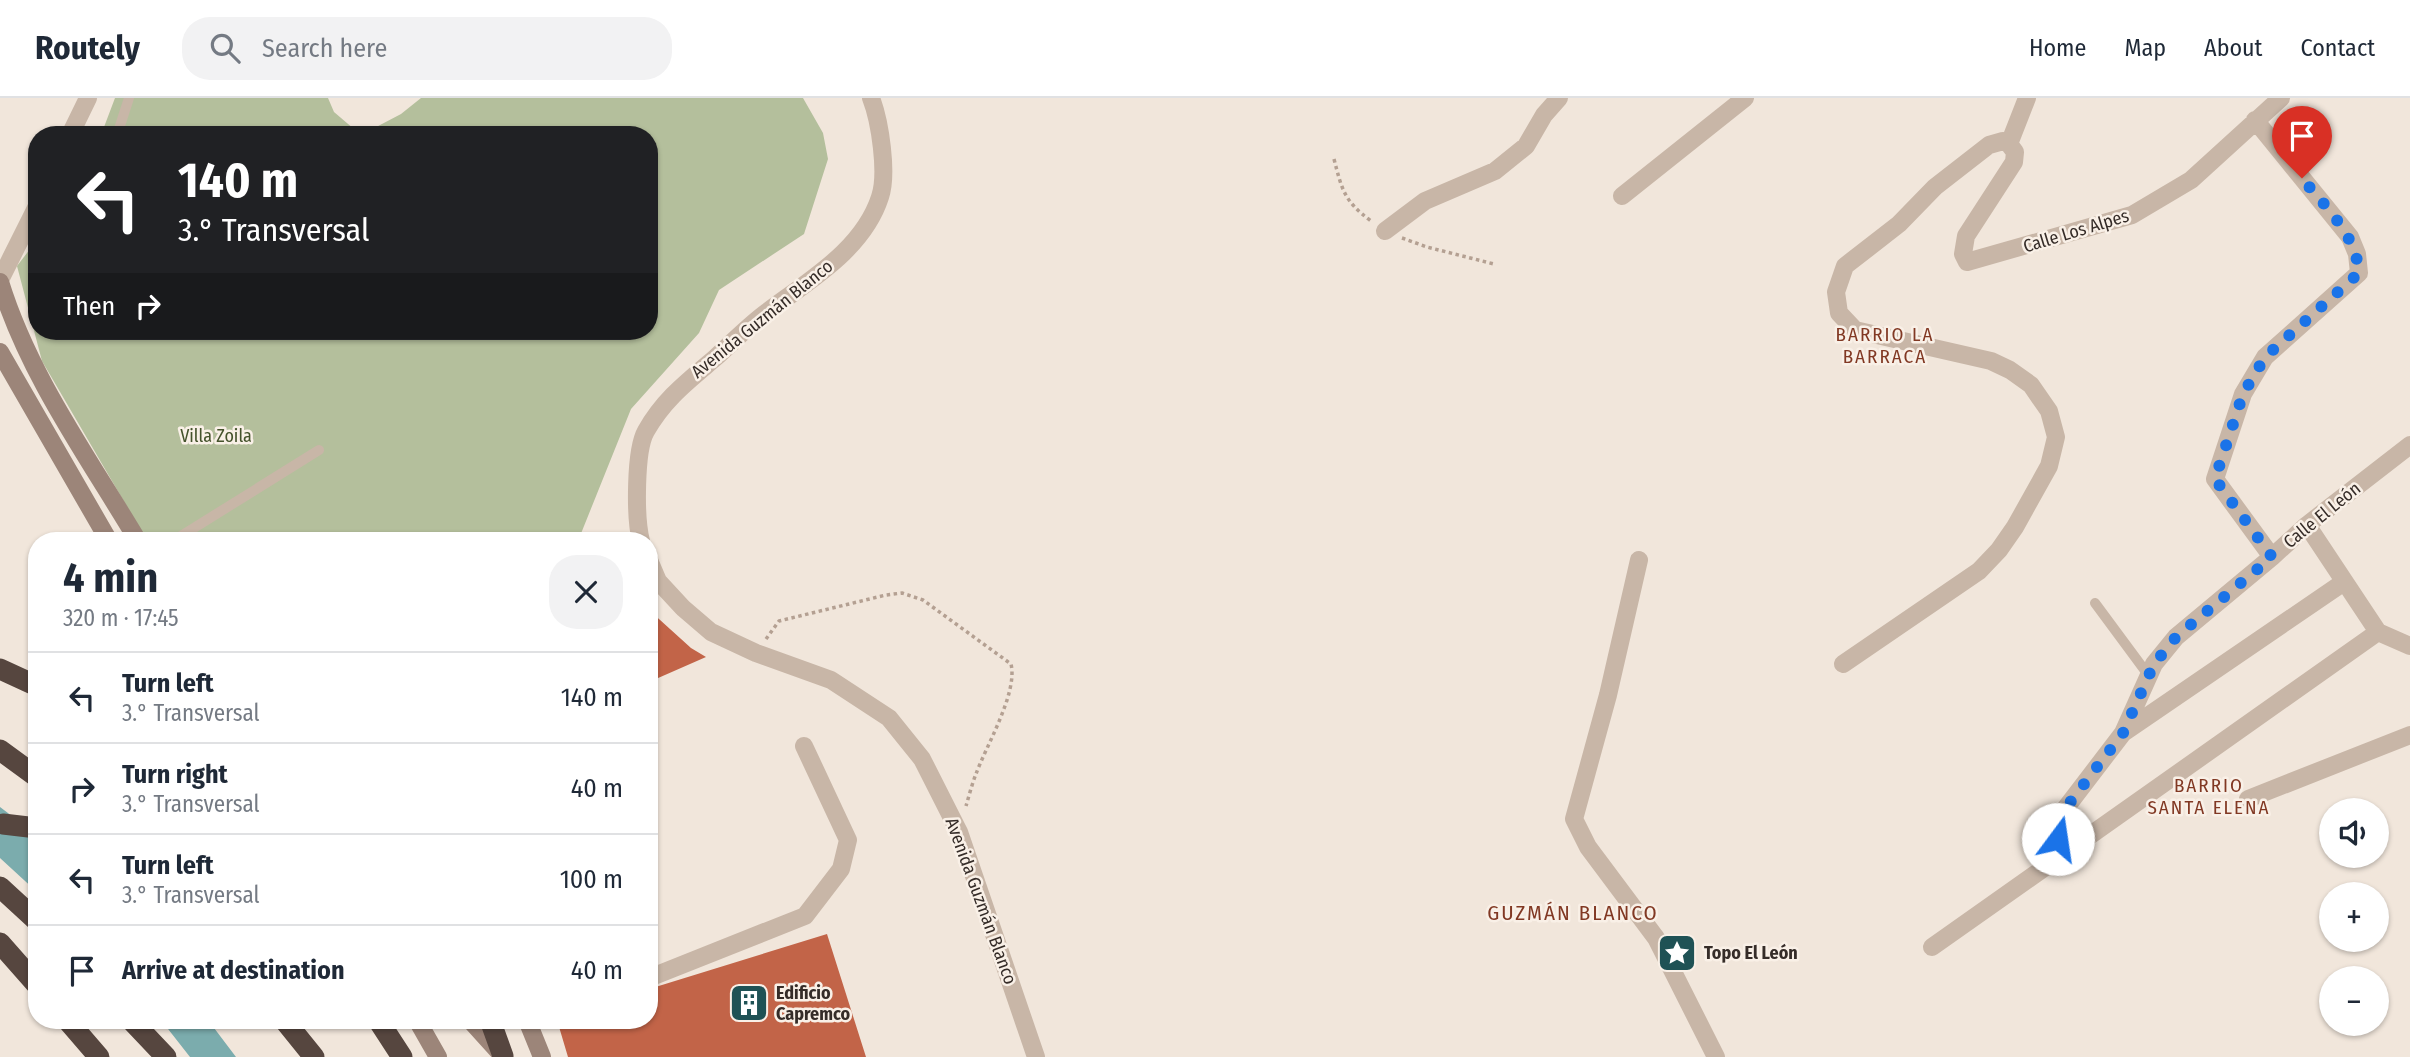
<!DOCTYPE html>
<html lang="en">
<head>
<meta charset="utf-8">
<style>
  :root { --surface:#fff; --page:#f2f2f3; --text:#1f2937; --muted:#747a83; --line:#e0e1e3 }
  body { margin:0; font-family:"Fira Sans Condensed",sans-serif; background:var(--page); color:var(--text); height:100vh; display:flex; flex-direction:column; font-size:26px; white-space:nowrap }
  * { box-sizing:border-box; margin:0 }
  p { font-size:23px; color:var(--muted) }
  .icon { flex:none; width:38px; height:38px; fill:none; stroke:currentColor; stroke-width:2; stroke-linecap:round; stroke-linejoin:round }
  .map { position:relative; flex:1; overflow:hidden }
  .side { position:absolute; left:28px; top:434px; width:630px; height:497px; display:flex; flex-direction:column; background:var(--surface); border-radius:28px; box-shadow:0 2px 5px #0004 }
  .side>* { flex:none }
  .hud { position:absolute; left:28px; top:28px; width:630px; height:214px; border-radius:28px; box-shadow:0 2px 5px #0004; background:#202124; color:#fff; overflow:hidden }
  .tools { position:absolute; left:2319px; top:700px; display:grid; gap:14px }
  .tools a { display:grid; place-items:center; width:70px; height:70px; border-radius:50%; background:var(--surface); box-shadow:0 2px 5px #0004; font-size:35px }
  .pin { position:absolute; display:grid; place-items:center; width:60px; height:60px; color:#fff; margin:-72px -30px; border-radius:50% 50% 50% 0; rotate:-45deg; box-shadow:0 0 7px #0007 }
  .pin .icon { rotate:45deg }
  .me { position:absolute; width:77px; margin:-38px; rotate:14deg; stroke-linejoin:round; filter:drop-shadow(0 0 5px #0008) }
  .turn { display:flex; align-items:center; gap:24px; height:147px; padding:0 35px; font-size:32px }
  .turn .icon { width:91px; height:91px; stroke-width:2.5 }
  .turn b { display:block; font-size:49px; line-height:60px }
  .then { display:flex; align-items:center; height:66px; padding:0 35px; background:#0003; gap:14px; font-size:26px }
  .round { display:grid; place-items:center; flex:none; width:74px; height:74px; border-radius:28px; background:var(--page) }
  .head { display:flex; align-items:center; justify-content:space-between; height:119px; padding:0 35px }
  h1 { font-size:42px; font-weight:700; line-height:52px }
  ul { padding:0; list-style:none }
  li { display:flex; align-items:center; gap:21px; height:91px; padding:0 35px; border-top:2px solid var(--line) }
  li div { flex:1 }
  li b { display:block; font-size:26px }
  li em { font-style:normal }
  header { display:flex; align-items:center; gap:42px; box-sizing:border-box; height:98px; padding:0 35px; background:var(--surface); border-bottom:2px solid var(--line) }
  header strong { font-size:33px }
  nav { display:flex; gap:38px; margin-inline-start:auto; font-size:24px }
  .search { width:490px; height:63px; background:var(--page); display:flex; align-items:center; gap:18px; box-sizing:border-box; padding:0 24px; border-radius:28px; color:var(--muted); font-size:26px }
  .map>svg:first-child { display:block }
  .green { fill:#b4bf9c }
  .water { fill:#7bacad }
  .building { fill:#c26448 }
  .lines { fill:none; stroke-linecap:round; stroke-linejoin:round }
  .path { stroke:#b4a092; stroke-width:3.5; stroke-dasharray:3.5 3.5; stroke-linecap:butt }
  .service { stroke:#c8b6a7; stroke-width:10 }
  .minor { stroke:#c8b6a7; stroke-width:18 }
  .tertiary { stroke:#c8b6a7; stroke-width:18 }
  .secondary { stroke:#9c8579; stroke-width:18 }
  .motorway { stroke:#56463f; stroke-width:21 }
  .route { stroke:#1a73e8; stroke-width:12; stroke-dasharray:0 21.6 }
  .labels { text-anchor:middle; dominant-baseline:central; stroke-width:5; stroke-linejoin:round; paint-order:stroke }
  .street-label { font-size:18px; fill:#352c28; stroke:#f9f0e7 }
  .park-label { font-size:18px; fill:#45532c; stroke:#f9f0e7 }
  .poi-label { font-size:18px; font-weight:bold; fill:#352c28; stroke:#f9f0e7; text-anchor:start }
  .neighbourhood-label { font-size:19px; letter-spacing:2px; fill:#813823; stroke:#f9f0e7 }
  .quarter-label { font-size:21px; letter-spacing:2px; fill:#813823; stroke:#f9f0e7 }
</style>
</head>
<body>
<header>
<strong>Routely</strong>
<div class="search"><svg class="icon" aria-label="search" viewBox="0 0 24 24"><circle cx="10" cy="10" r="6"/><path d="M15 15l6 6"/></svg>Search here</div>
<nav><a>Home</a><a>Map</a><a>About</a><a>Contact</a></nav>
</header>
<div class="map">
<svg width="2410" height="959" viewBox="0 0 2410 959">
  <rect width="100%" height="100%" fill="#f1e6db"/>
  <path class="green" d="M115 0H328L334 14 361 37 401 16 421 0H803L823 35 828 61 804 136 719 192 699 235 631 311 578 443H147L42 263 17 168 37 142V233H649V37H101Z"/>
  <path class="water" d="M0 709 37 737V794L0 760Z
    M161 922H208L236 959H190Z"/>
  <path class="building" d="M649 512 691 550 706 559 649 584Z
    M827 836 866 959H568L557 922H649V891Z"/>
  <g class="lines">
    <path class="path" d="M1334 61C1342 92 1344 103 1371 123
      M1402 140 1427 149 1494 166
      M766 541 779 523 886 497 902 495 923 502 1011 566C1018 595 986 648 976 676 972 686 969 698 966 708"/>
    <path class="service" d="M117 37 129 0
      M173 443 319 352
      M2095 505 2149 578"/>
    <path class="minor" d="M2255 22 2350 139 2357 156 2359 175 2265 259 2243 296 2215 381 2272 459
      M70 37 88 0
      M2009 46 2015 54 2014 64 1966 138 1963 156 1967 164 2132 117 2191 82 2281 0
      M2009 46 2027 0
      M1622 98 1745 0
      M1385 133 1425 103 1495 73 1526 48 1544 17 1559 0
      M0 182 37 108
      M2307 427 2378 534 2410 548
      M1639 462 1608 597 1574 721 1588 749 1656 840 1716 959
      M1843 566 1979 473 1999 452 2015 429 2049 368 2056 339 2049 313 2031 287 2010 272 1991 263 1855 232 1839 215 1836 194 1845 168 1899 126 1935 89 1989 47 2003 43 2009 46
      M2123 635 2344 484
      M2248 701 2410 637
      M2061 758 2055 724 2123 635 2154 566 2176 539 2272 459 2307 427 2410 347
      M1932 849 2378 534
      M649 880 805 818 841 771 848 742 804 648"/>
    <path class="tertiary" d="M641 443C635 420 635 352 646 333 664 301 688 283 715 260 732 245 748 228 767 214 808 183 863 152 880 99 888 76 880 23 871 0
      M649 462 658 483 683 510 711 534 756 555 831 582 889 620 922 661 959 734 1036 959"/>
    <path class="secondary" d="M0 184C29 278 88 359 138 443
      M0 254 109 443
      M417 922 438 959
      M470 922 499 954
      M527 922 542 959"/>
    <path class="motorway" d="M0 571 37 588
      M0 652 37 679
      M3 726 37 730
      M0 789 37 823
      M0 845 37 887
      M67 922 99 959
      M131 922 166 959
      M284 922 314 959
      M378 922 402 959
      M490 922 503 958"/>
  </g>
  <g class="lines">
    <path class="route" d="M2058 741 2055 724 2123 635 2154 566 2176 539 2272 459 2215 381 2243 296 2265 259 2359 175C2356 136 2326 110 2302 80"/>
  </g>
  <defs>
    <g id="sight-square" transform="scale(2.0125)"><rect x="-9" y="-9" width="18" height="18" rx="4" fill="#1f5255" stroke="#f9f0e7"/><path d="M0-6L1.8-2.2L6-1.7L2.9 1.2L3.7 5.4L0 3.3L-3.7 5.4L-2.9 1.2L-6-1.7L-1.8-2.2Z" fill="#fff"/></g>
    <g id="building-square" transform="scale(2.0125)"><rect x="-9" y="-9" width="18" height="18" rx="4" fill="#1f5255" stroke="#f9f0e7"/><path d="M-4-6H4V6H1V3H-1V6H-4ZM-2.5-4.3h1.7v1.8h-1.7ZM.8-4.3h1.7v1.8H.8ZM-2.5-1h1.7V.8h-1.7ZM.8-1h1.7V.8H.8Z" fill="#fff"/></g>
  </defs>
  <g fill-rule="evenodd">
    <use href="#sight-square" x="1677" y="855"/>
    <use href="#building-square" x="749" y="905"/>
  </g>
  <g class="labels">
    <g class="street-label">
      <text transform="translate(2076 133) rotate(-17)">Calle Los Alpes</text>
      <text transform="translate(762 221) rotate(-39)">Avenida Guzmán Blanco</text>
      <text transform="translate(2322 417) rotate(-39)">Calle El León</text>
      <text transform="translate(981 803) rotate(70)">Avenida Guzmán Blanco</text>
    </g>
    <g class="park-label">
      <text x="216" y="338">Villa Zoila</text>
    </g>
    <g class="poi-label">
      <text x="1704" y="855">Topo El León</text>
      <text x="776" y="895">Edificio<tspan x="776" dy="21">Capremco</tspan></text>
    </g>
    <g class="neighbourhood-label">
      <text x="1885" y="236">BARRIO LA<tspan x="1885" dy="22">BARRACA</tspan></text>
      <text x="2209" y="687">BARRIO<tspan x="2209" dy="22">SANTA ELENA</tspan></text>
    </g>
    <g class="quarter-label">
      <text x="1573" y="815">GUZMÁN BLANCO</text>
    </g>
  </g>
</svg>
<div class="tools">
<a><svg class="icon" aria-label="sound" viewBox="0 0 24 24"><path d="M4 9h4l5-4v14l-5-4H4zM17 9q2 3 0 6"/></svg></a>
<a>+</a>
<a>−</a>
</div>
<div class="pin" style="left:2302px;top:80px;background:#d93025"><svg class="icon" aria-label="arrive" viewBox="0 0 24 24"><path d="M6 21V4h12l-3 4 3 4H6"/></svg></div>
<svg class="me" style="left:2058px;top:741px" viewBox="-20 -20 40 40"><circle r="19" fill="#fff"/><path d="M0-13L10 11 0 6-10 11z" fill="#1a73e8"/></svg>
<div class="hud">
<div class="turn"><svg class="icon" aria-label="left" viewBox="0 0 24 24"><path d="M17 20v-9H6M10 6l-5 5 5 5"/></svg><div><b>140 m</b>3.° Transversal</div></div>
<div class="then">Then<svg class="icon" aria-label="right" viewBox="0 0 24 24"><path d="M7 20v-9h11M14 6l5 5-5 5"/></svg></div>
</div>
<section class="side">
<div class="head"><div><h1>4 min</h1><p>320 m · 17:45</p></div><a class="round"><svg class="icon" aria-label="close" viewBox="0 0 24 24"><path d="M6 6l12 12M18 6L6 18"/></svg></a></div>
<ul>
<li><svg class="icon" aria-label="left" viewBox="0 0 24 24"><path d="M17 20v-9H6M10 6l-5 5 5 5"/></svg><div><b>Turn left</b><p>3.° Transversal</p></div><em>140 m</em></li>
<li><svg class="icon" aria-label="right" viewBox="0 0 24 24"><path d="M7 20v-9h11M14 6l5 5-5 5"/></svg><div><b>Turn right</b><p>3.° Transversal</p></div><em>40 m</em></li>
<li><svg class="icon" aria-label="left" viewBox="0 0 24 24"><path d="M17 20v-9H6M10 6l-5 5 5 5"/></svg><div><b>Turn left</b><p>3.° Transversal</p></div><em>100 m</em></li>
<li><svg class="icon" aria-label="arrive" viewBox="0 0 24 24"><path d="M6 21V4h12l-3 4 3 4H6"/></svg><div><b>Arrive at destination</b></div><em>40 m</em></li>
</ul>
</section>
</div>
</body>
</html>
